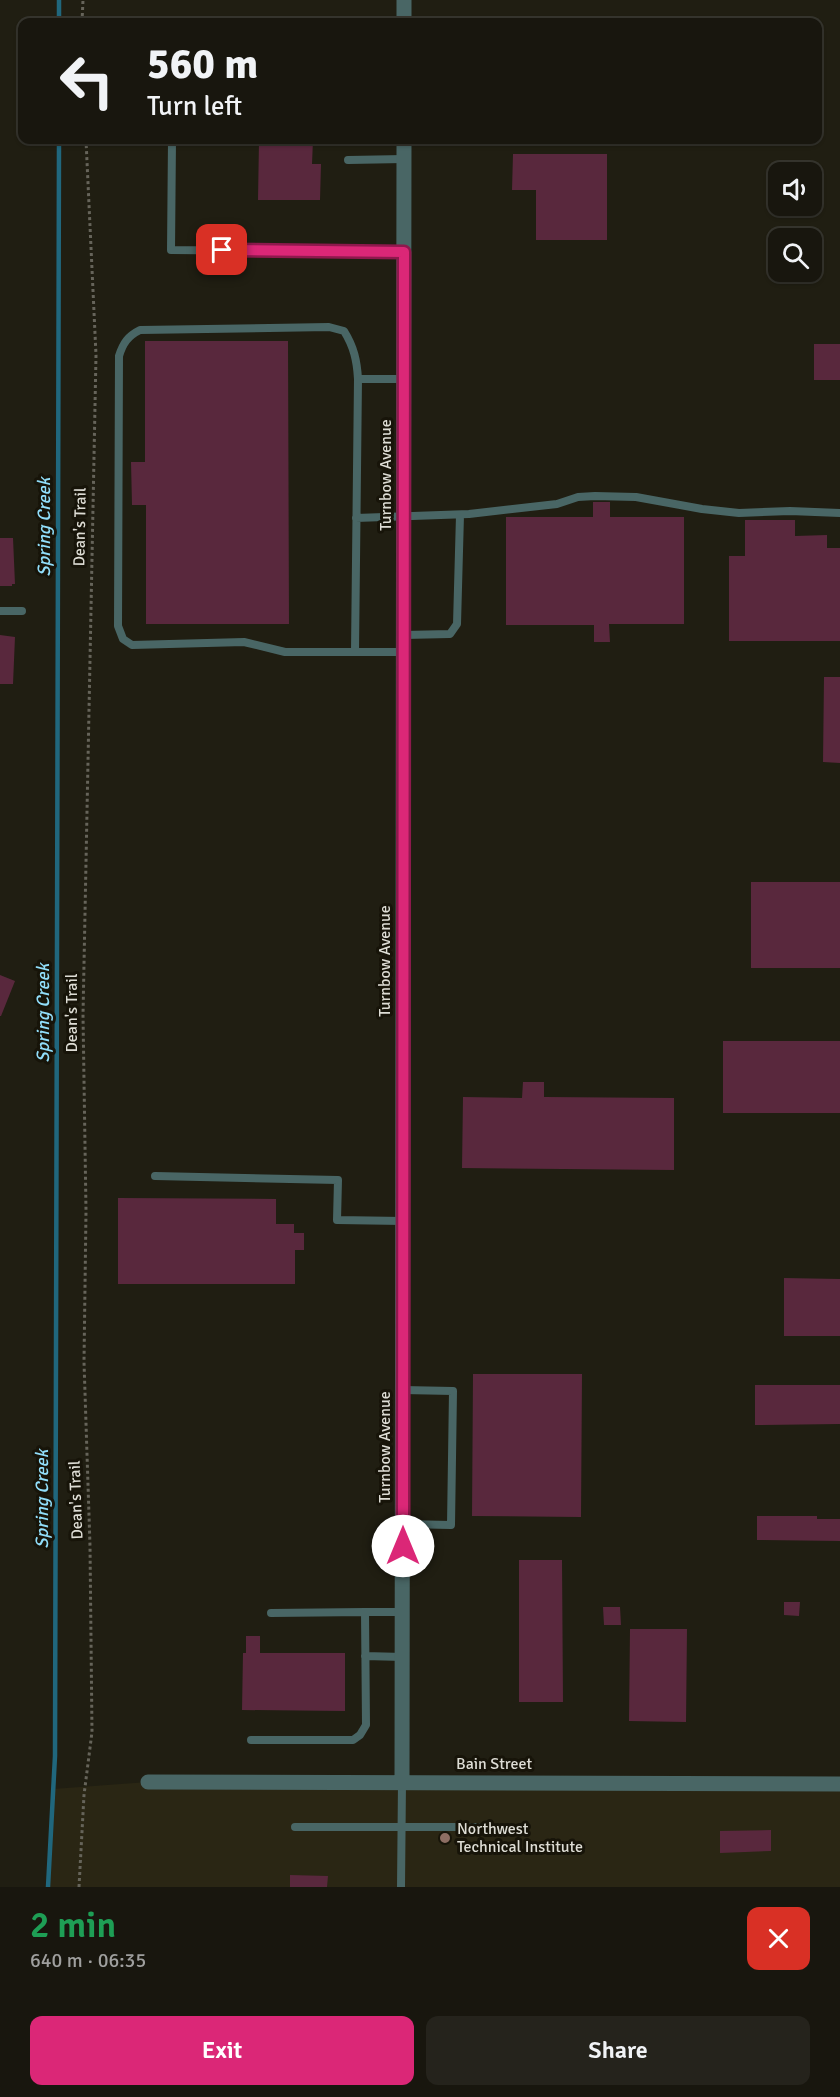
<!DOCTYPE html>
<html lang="en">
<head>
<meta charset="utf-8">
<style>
  :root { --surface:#18160e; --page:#25231c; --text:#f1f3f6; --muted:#9f9f9e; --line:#36352e; --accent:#db2777 }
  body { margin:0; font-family:Signika,sans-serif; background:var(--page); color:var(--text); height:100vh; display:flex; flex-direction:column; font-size:22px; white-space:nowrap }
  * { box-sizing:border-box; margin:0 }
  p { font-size:20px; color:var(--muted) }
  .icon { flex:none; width:33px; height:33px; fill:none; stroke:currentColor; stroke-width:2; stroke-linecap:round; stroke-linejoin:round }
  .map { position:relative; height:1887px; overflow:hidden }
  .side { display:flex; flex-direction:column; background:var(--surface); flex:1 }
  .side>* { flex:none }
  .banner { position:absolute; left:18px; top:18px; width:804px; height:126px; border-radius:12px; box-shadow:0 2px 4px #0004,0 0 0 2px var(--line); background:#18160e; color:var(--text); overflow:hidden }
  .fabs { position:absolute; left:768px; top:162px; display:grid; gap:12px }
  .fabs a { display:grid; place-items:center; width:54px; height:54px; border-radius:12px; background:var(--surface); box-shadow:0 2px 4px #0004,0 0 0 2px var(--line); font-size:30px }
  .pin { position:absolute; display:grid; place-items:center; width:51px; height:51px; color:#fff; margin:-26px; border-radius:12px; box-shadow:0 3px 9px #0006 }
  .me { position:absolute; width:66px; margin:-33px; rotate:0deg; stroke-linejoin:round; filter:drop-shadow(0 0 4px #0008) }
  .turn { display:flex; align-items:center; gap:21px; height:126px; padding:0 30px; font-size:27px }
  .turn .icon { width:78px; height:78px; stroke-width:2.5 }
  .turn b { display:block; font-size:42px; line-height:51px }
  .round { display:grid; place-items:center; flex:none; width:63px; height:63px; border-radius:12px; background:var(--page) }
  .headline { display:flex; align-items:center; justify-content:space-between; height:102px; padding:0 30px }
  h1 { font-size:36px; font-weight:600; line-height:45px; color:#1e9e55 }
  .cta { display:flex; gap:12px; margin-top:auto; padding:12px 30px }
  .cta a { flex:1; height:69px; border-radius:12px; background:var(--accent); color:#fff; font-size:24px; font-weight:600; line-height:69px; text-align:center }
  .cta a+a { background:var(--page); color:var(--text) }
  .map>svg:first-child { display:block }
  .built { fill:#2a2614 }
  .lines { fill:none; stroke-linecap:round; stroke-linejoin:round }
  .stream { stroke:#20677d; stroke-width:4.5 }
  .building { fill:#59283d }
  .path { stroke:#66645a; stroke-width:3; stroke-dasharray:3 3; stroke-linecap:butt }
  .lane { stroke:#496665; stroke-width:8 }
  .street { stroke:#496665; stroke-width:15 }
  .route-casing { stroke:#8e194d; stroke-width:15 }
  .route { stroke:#db2777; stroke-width:10 }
  .education-dot { fill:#8d6e63; stroke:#171409; stroke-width:2 }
  .labels { text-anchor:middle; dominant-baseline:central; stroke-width:6; stroke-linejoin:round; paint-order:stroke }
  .street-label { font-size:16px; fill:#deddd5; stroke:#171409 }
  .poi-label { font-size:16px; fill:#deddd5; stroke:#171409; text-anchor:start }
  .water-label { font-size:18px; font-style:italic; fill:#91defa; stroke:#171409 }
</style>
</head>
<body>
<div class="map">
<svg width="840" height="1887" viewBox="0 0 840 1887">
  <rect width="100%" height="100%" fill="#201e12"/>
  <path class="built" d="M148 1782 840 1784V1887H48L53 1789Z"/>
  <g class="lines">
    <path class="stream" d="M59 22V0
      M48 1887 55 1756 59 140"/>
  </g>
  <path class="building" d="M259 140H313L312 164H321L320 200H258Z
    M513 154H607V240H536V190H512Z
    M145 341H288L289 624H146V505H132L131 462H145Z
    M814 344H840V380H814Z
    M593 502H610V517H684V624H609L610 642H594V625H506V517H593Z
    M745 520H795V536L827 535V548H840V641H729V556H745Z
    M0 538H13L15 584H12V586H0Z
    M0 635 15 637 13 684H0Z
    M824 677H840V763L823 762Z
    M751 882H840V968H751Z
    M0 975 15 981 1 1016H0Z
    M723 1041H840V1113H723Z
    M523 1082H544V1097L674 1098V1170L462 1168 463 1097 522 1098Z
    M118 1198 276 1199V1224H294V1233H304V1250H295V1284H118Z
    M784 1278 840 1279V1336H784Z
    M473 1374H582L581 1517 472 1516Z
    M755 1385H840V1424L755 1425Z
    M757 1516H817V1519H840V1541L757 1540Z
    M519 1560H562L563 1702H519Z
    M784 1602H800L799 1616 784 1615Z
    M603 1607H620L621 1625H604Z
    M630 1629H687L686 1722 629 1721Z
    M246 1636H260V1653H345V1711L242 1710 243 1653H246Z
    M771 1830V1851L720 1853V1831Z
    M290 1875 328 1876 327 1887H290Z"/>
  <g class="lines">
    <path class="path" d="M82 22 83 0
      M79 1887 84 1795 92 1732 90 1546 84 1362 86 1211 83 1015 96 355 86 140"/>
    <path class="lane" d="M172 140 171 250 404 252
      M348 160 404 159
      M356 518 469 514 557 504 578 497 595 496 636 497 702 509 739 513 790 511 840 513
      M0 611H22
      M404 635 450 634 457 624 460 515
      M355 652 358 379
      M404 652H285L244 642 132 645 123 639 118 626 119 356C123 343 128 336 140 330L329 327 344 331C354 347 357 361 358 379H404
      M155 1176 338 1180 337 1220 403 1221
      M403 1524 451 1525 453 1391 403 1390
      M271 1613 365 1612
      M365 1656 403 1657
      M251 1740H353L360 1735 366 1725 365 1612H402
      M295 1827H488
      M401 1887 402 1782"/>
    <path class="street" d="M404 0V22
      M148 1782 840 1784
      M402 1782 404 140"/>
  </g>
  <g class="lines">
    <g class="route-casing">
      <path id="route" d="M222 250 404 252 403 1546"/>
    </g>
    <use href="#route" class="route"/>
  </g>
  <circle class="education-dot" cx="445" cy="1838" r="6"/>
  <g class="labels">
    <g class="street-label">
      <text transform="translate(386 475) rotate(-90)">Turnbow Avenue</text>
      <text transform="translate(80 527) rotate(-89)">Dean's Trail</text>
      <text transform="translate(385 961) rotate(-90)">Turnbow Avenue</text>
      <text transform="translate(72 1013) rotate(-90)">Dean's Trail</text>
      <text transform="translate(385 1447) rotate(-90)">Turnbow Avenue</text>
      <text transform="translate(76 1500) rotate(-92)">Dean's Trail</text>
      <text x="494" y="1764">Bain Street</text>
    </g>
    <g class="poi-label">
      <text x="457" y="1829">Northwest<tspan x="457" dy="18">Technical Institute</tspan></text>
    </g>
    <g class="water-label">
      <text transform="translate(44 527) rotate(-90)">Spring Creek</text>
      <text transform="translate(43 1013) rotate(-90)">Spring Creek</text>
      <text transform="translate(42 1499) rotate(-90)">Spring Creek</text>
    </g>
  </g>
</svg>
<div class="fabs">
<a><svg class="icon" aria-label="sound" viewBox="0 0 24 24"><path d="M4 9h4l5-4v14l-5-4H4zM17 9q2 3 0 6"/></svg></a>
<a><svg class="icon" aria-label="search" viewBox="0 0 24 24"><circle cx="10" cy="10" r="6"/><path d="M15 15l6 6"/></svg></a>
</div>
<div class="pin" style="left:222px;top:250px;background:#d93025"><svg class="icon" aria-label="arrive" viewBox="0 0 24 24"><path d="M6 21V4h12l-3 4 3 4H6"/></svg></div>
<svg class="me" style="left:403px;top:1546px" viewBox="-20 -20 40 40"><circle r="19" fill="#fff"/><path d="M0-13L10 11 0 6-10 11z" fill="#db2777"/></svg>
<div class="banner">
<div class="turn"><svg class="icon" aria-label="left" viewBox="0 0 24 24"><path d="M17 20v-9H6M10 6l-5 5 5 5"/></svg><div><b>560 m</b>Turn left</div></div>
</div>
</div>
<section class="side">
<div class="headline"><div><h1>2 min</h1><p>640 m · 06:35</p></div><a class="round" style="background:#d93025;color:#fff"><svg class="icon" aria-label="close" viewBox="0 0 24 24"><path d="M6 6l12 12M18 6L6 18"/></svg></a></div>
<div class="cta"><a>Exit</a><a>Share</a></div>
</section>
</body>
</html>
